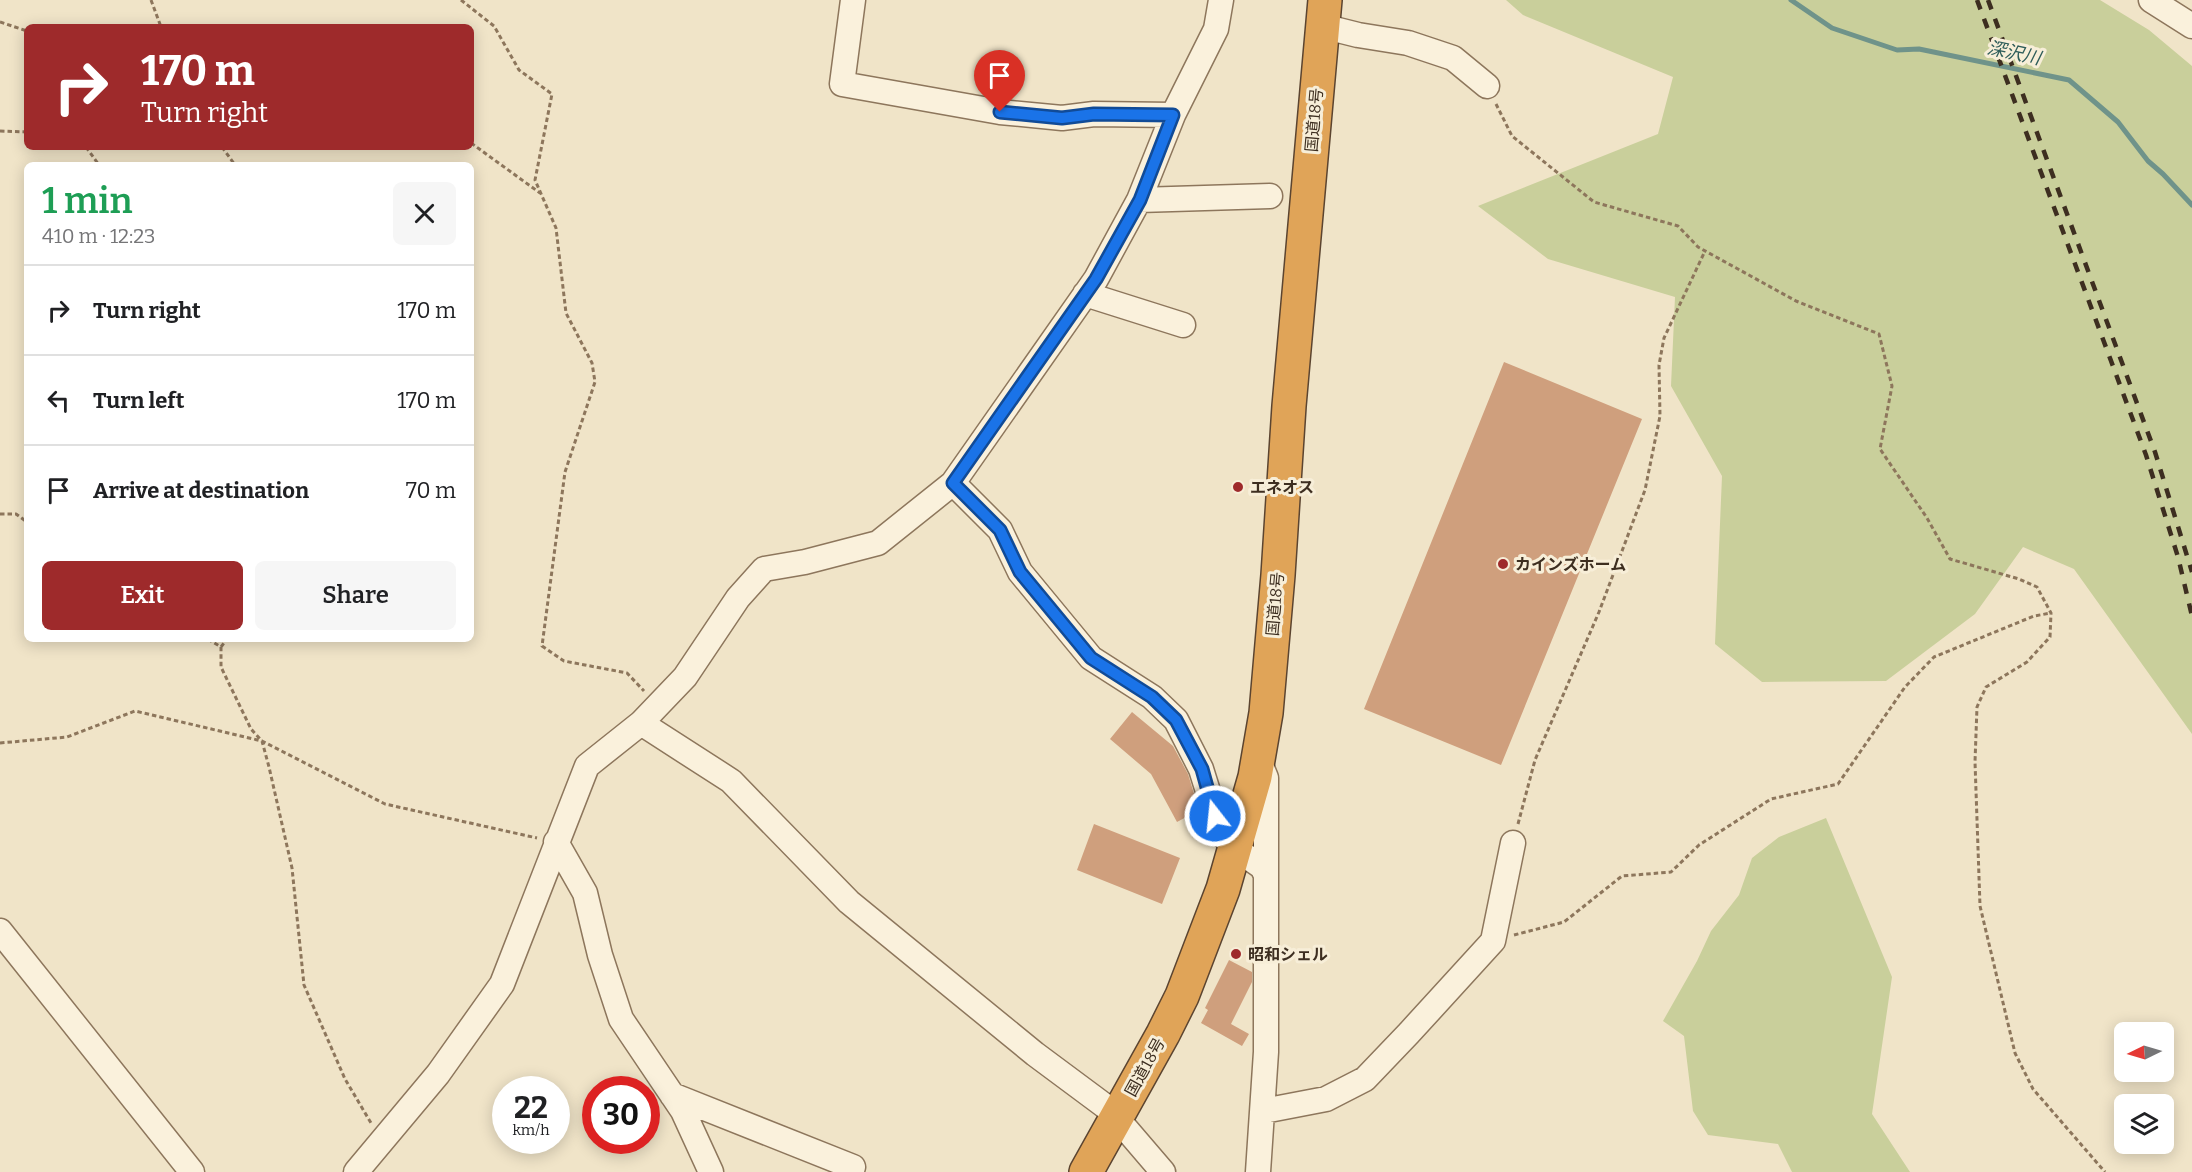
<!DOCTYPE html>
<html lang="en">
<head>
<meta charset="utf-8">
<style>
  :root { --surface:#fff; --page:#f6f6f6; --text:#202124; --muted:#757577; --line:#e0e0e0; --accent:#9e2a2b }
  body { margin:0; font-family:Bitter,"Noto Sans JP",serif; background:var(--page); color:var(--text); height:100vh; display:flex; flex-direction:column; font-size:22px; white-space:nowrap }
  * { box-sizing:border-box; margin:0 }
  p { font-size:20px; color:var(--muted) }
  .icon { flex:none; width:33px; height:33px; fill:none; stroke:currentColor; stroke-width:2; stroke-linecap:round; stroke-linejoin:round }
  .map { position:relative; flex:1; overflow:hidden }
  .sheet { position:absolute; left:24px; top:162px; width:450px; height:480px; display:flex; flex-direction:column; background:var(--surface); border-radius:9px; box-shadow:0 3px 15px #0003 }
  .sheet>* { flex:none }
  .guide { position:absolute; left:24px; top:24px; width:450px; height:126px; border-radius:9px; box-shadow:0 3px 15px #0003; background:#9e2a2b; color:#fff; overflow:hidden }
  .needle { width:39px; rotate:265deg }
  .fabs { position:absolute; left:2114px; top:1022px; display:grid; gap:12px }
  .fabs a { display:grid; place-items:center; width:60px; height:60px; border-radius:9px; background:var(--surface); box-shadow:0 3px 15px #0003; font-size:30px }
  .speed { position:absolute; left:492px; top:1076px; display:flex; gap:12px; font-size:30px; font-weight:700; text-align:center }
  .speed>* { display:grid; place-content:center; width:78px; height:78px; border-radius:50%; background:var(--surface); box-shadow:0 3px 15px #0003; line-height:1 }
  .speed small { font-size:15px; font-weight:400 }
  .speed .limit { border:9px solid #d22; background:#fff; color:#111 }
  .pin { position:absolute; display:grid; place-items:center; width:51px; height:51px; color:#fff; margin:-62px -26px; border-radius:50% 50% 50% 0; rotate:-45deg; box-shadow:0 0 6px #0007 }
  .pin .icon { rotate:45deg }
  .me { position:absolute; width:66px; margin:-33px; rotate:344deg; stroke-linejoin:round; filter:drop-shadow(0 0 4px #0008) }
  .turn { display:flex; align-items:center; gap:21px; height:126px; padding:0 18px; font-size:27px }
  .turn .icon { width:78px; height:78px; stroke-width:2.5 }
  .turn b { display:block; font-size:42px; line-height:51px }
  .round { display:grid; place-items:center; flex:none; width:63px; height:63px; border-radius:9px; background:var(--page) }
  .summary { display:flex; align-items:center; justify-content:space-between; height:102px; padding:0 18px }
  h1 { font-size:36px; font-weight:600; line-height:45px; color:#1e9e55 }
  .action { display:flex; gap:12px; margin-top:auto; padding:12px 18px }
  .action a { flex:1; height:69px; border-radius:9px; background:var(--accent); color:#fff; font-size:24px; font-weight:600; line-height:69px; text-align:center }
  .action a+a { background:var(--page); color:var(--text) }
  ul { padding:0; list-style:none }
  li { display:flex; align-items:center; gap:18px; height:90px; padding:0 18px; border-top:2px solid var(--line) }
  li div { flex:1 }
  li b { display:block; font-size:22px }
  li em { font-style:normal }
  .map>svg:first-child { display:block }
  .green { fill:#c9cf9b }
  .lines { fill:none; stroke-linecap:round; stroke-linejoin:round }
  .stream { stroke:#6f938a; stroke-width:5 }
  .building { fill:#cf9f7d }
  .minor-casing { stroke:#8d765c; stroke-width:27 }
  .highway-casing { stroke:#5b4430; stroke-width:36 }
  .path { stroke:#8d765c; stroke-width:3; stroke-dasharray:4.5 3; stroke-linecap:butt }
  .minor { stroke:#faf1dc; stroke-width:24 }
  .highway { stroke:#e0a458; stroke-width:33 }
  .rail { stroke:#3d2e20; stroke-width:4.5; stroke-dasharray:10 10; stroke-linecap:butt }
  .route-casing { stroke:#114b97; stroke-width:15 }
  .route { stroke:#1a73e8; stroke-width:10 }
  .poi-dot { fill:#9e2a2b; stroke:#f7eed8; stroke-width:2 }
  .labels { text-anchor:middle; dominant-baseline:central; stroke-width:6; stroke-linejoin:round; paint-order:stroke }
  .street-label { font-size:16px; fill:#3d2e20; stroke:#f7eed8 }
  .poi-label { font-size:16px; font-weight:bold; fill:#3d2e20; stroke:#f7eed8; text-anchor:start }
  .water-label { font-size:18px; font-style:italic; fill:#2f5d5a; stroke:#f7eed8 }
</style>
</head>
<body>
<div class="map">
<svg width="2192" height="1172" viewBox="0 0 2192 1172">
  <rect width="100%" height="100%" fill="#f0e4c8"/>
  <path class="green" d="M1506 0H2100L2149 30 2192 66V734L2074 569 2023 547 1975 614 1886 681 1762 682 1715 644 1722 476 1671 386 1675 297 1548 259 1478 206 1658 134 1673 77 1523 15Z
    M1826 818 1892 977 1872 1114 1910 1172H1792L1778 1144 1708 1135 1693 1111 1684 1036 1663 1021 1697 961 1711 931 1739 895 1752 858 1779 837Z"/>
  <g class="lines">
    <path class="stream" d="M1791 0 1832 28 1897 50 1919 49 2069 80 2118 122 2148 161 2163 174 2192 205"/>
  </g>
  <path class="building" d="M1504 362 1642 419 1501 765 1364 709Z
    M1132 712 1173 746 1188 774 1199 810 1177 822 1151 774 1110 739Z
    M1094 824 1180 858 1162 904 1077 870Z
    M1229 960 1252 972V982L1231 1024 1249 1034 1242 1046 1201 1023 1208 1010 1205 1008Z"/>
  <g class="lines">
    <g class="minor-casing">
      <path id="minor" d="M853 0 842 84 1000 112 1062 118 1094 114 1173 115
        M2151 0 2192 26
        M1322 26 1358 35 1408 43 1453 58 1487 86
        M1139 200 1270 196
        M1085 294 1183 325
        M953 483 1000 530 1020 572 1091 658 1152 697 1176 720 1201 769 1221 833 1236 849 1262 867 1266 875
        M641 723 731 781 849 902 1035 1054 1109 1109 1163 1172
        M556 842 585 893 600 955 621 1019 683 1111 711 1172
        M0 931 192 1172
        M672 1095 853 1167 851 1172
        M1263 1111 1326 1099 1365 1079 1409 1033 1493 941 1513 843
        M356 1172 438 1074 502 984 587 766 641 723 685 677 738 598 764 569 805 562 878 543 953 483 1096 279 1139 200 1173 115 1216 29 1221 0
        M1258 1172 1266 1052V778L1262 768"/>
    </g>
    <g class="highway-casing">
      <path id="highway" d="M1086 1172 1163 1034 1182 996 1223 889 1255 777 1266 713 1278 575 1289 406 1325 0"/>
    </g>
    <path class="path" d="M151 0 161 27
      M461 0 494 26 519 70 552 94 535 180 556 228 566 313 592 363 595 382 565 472 542 646 564 661 627 673 644 691
      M0 22 27 31
      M1496 104 1512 136 1594 202 1678 226 1698 247 1796 301 1879 334 1892 386 1880 449 1927 518 1950 559 2019 579 2037 587 2051 613 2050 637 2027 662 1986 687 1977 707 1975 762 1980 906 2015 1053 2033 1089 2105 1172
      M0 131 27 132
      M471 143 540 193
      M86 147 99 165
      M222 147 235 165
      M0 514H16L27 522
      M208 639 221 647V667L251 729 262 741 269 767 292 868 304 985 345 1079 371 1123
      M221 647 227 639
      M0 743 67 737 135 711 262 741 385 804 537 838
      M1518 824 1535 760 1599 612 1645 490 1660 416 1659 365 1664 338 1705 251
      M1514 935 1564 922 1622 876 1671 872 1699 845 1771 799 1838 784 1905 687 1934 657 2034 616 2051 613"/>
    <use href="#minor" class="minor"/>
    <use href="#highway" class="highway"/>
    <path class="rail" d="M1977 0 2146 455 2178 557 2192 616
      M1988 0 2155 452 2192 572"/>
  </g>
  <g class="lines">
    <g class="route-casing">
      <path id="route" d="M1000 112 1062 118 1094 114 1173 115 1140 200 1096 279 953 483 1000 530 1020 572 1091 658 1152 697 1176 720 1202 769 1215 816"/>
    </g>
    <use href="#route" class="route"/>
  </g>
  <g class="poi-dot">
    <circle cx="1238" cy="487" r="6"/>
    <circle cx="1503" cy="564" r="6"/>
    <circle cx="1236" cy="954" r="6"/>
  </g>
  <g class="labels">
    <g class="street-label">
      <text transform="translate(1314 120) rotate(-85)">国道18号</text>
      <text transform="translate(1275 604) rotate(-85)">国道18号</text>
      <text transform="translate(1145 1067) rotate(-61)">国道18号</text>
    </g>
    <g class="poi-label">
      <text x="1250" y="487">エネオス</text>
      <text x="1515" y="564">カインズホーム</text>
      <text x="1248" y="954">昭和シェル</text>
    </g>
    <g class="water-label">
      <text transform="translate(2014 53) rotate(12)">深沢川</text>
    </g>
  </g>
</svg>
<div class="fabs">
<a><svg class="needle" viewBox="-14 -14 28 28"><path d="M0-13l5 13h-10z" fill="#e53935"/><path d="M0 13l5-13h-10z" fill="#757577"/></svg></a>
<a><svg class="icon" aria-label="layers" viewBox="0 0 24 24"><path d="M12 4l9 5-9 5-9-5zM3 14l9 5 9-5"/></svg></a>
</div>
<div class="speed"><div>22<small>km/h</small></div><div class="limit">30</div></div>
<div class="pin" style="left:1000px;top:112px;background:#d93025"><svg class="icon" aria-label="arrive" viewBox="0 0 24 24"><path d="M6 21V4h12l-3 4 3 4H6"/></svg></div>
<svg class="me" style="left:1215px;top:816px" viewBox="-20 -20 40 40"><circle r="17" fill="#1a73e8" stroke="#fff" stroke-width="3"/><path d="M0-11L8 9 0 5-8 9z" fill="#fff"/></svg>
<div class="guide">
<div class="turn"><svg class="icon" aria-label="right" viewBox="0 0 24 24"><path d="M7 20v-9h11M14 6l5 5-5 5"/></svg><div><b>170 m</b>Turn right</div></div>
</div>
<section class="sheet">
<div class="summary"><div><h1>1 min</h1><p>410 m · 12:23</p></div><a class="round"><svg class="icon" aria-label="close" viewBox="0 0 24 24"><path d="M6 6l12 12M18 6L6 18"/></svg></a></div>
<ul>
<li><svg class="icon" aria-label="right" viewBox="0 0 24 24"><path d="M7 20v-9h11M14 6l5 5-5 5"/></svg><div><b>Turn right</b></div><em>170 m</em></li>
<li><svg class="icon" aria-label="left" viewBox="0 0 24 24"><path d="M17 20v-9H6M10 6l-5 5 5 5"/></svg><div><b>Turn left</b></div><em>170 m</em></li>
<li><svg class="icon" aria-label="arrive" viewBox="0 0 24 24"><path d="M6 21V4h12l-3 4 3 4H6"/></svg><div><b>Arrive at destination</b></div><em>70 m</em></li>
</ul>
<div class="action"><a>Exit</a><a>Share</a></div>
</section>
</div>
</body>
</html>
